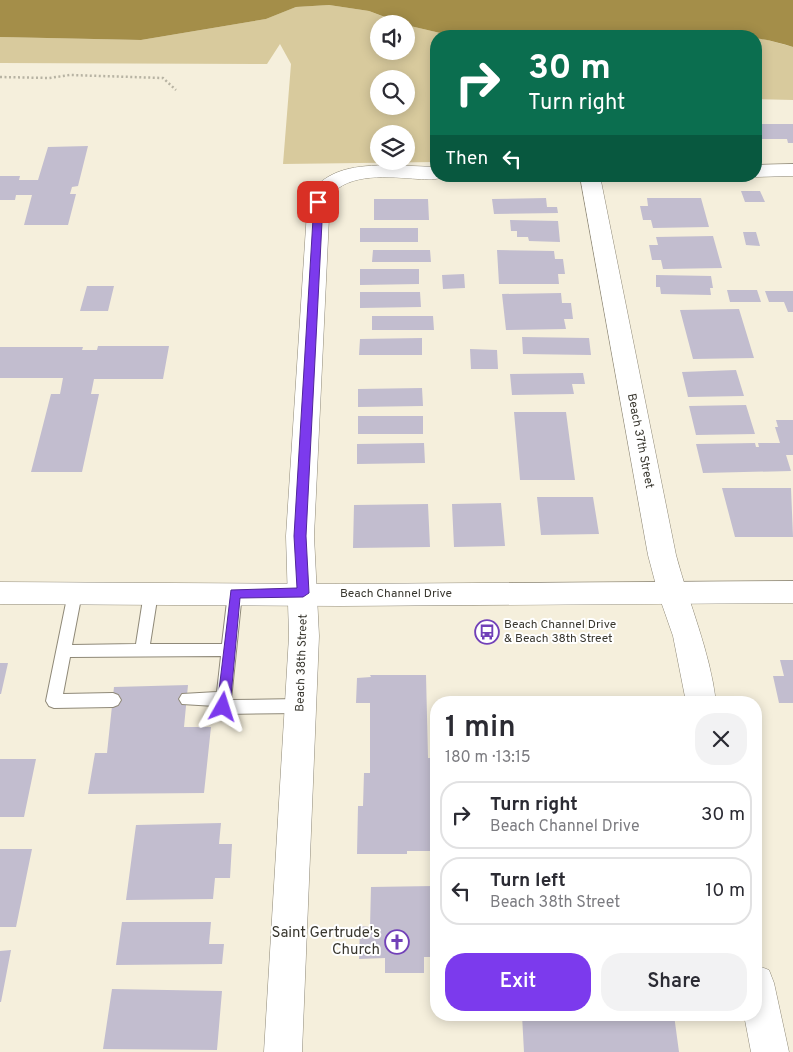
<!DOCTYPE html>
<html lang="en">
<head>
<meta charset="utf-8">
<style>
  :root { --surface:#fff; --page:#f2f2f3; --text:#2b2b33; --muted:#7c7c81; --line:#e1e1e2; --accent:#7c3aed }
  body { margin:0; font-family:Overpass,sans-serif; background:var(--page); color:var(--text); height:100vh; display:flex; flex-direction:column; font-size:19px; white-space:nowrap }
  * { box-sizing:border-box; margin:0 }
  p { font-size:16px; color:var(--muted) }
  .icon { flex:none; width:28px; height:28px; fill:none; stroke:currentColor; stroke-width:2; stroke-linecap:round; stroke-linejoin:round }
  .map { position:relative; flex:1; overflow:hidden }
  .panel { position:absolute; left:430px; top:696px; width:332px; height:325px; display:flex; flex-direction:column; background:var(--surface); border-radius:20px; box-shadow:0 2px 12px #0003 }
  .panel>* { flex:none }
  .top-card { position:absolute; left:430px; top:30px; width:332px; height:152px; border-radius:20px; box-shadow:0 2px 12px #0003; background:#0b6e4f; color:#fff; overflow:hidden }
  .fabs { position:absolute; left:370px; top:15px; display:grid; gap:10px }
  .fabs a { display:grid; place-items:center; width:45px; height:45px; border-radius:50%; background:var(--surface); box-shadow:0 2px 12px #0003; font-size:25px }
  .pin { position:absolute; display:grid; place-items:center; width:42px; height:42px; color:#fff; margin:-21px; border-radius:10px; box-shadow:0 2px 8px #0006 }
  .me { position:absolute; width:55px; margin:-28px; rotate:6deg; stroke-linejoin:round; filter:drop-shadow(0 0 4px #0008) }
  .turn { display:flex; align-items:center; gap:18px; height:105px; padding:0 15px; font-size:22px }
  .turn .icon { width:65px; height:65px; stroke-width:2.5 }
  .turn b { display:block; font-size:35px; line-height:42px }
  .then { display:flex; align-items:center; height:48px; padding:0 15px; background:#0003; gap:10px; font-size:19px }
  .round { display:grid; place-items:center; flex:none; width:52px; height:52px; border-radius:20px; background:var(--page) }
  .head { display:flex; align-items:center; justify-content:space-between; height:85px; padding:0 15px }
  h1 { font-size:30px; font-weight:600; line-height:38px }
  .primary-button { display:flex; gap:10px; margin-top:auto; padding:10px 15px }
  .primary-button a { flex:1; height:58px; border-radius:20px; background:var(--accent); color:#fff; font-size:20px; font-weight:600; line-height:58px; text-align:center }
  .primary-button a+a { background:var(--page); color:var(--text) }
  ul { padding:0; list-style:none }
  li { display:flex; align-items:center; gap:15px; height:68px; margin:0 10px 8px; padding:0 5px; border:2px solid var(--line); border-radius:20px }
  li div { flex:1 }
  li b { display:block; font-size:19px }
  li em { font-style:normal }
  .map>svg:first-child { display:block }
  .green { fill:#d8ca9d; fill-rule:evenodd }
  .water { fill:#a48e49 }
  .building { fill:#c2bdcf }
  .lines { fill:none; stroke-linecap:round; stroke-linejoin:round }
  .service-casing { stroke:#8f8978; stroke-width:2 }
  .minor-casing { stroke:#8f8978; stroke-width:1 }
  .primary-casing { stroke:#8f8978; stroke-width:1 }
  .path { stroke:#b7b3a3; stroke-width:2.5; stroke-dasharray:2 2.5; stroke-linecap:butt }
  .service { fill:#fff; fill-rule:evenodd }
  .minor { fill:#fff; fill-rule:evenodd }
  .primary { fill:#fff; fill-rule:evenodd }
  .route { fill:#7c3aed; stroke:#51269a }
  .labels { text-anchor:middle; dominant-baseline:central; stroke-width:4; stroke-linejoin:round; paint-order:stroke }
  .street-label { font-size:12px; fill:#39372f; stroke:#fff }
  .poi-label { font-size:12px; fill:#39372f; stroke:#fff; text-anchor:start }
  .near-poi-label { font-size:15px; fill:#39372f; stroke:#fff; text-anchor:end }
</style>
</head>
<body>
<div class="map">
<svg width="793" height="1052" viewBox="0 0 793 1052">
  <rect width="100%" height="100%" fill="#f5efdc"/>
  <path class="green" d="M329 5 369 11 402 24H379V51H406V25L453 36H436V162L283 164 291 64 280 44 267 64 0 63V37L141 40 266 19 296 7ZM379 79H406V106H379ZM379 134H406V161H379Z
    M756 37 793 47V100L756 99Z"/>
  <path class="water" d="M0 0H793V47C757 36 730 33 691 36H453L406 25 369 11 329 5 296 7 266 19 141 40 0 37Z"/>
  <path class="building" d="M756 124H793V143H788L787 139H760Z
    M88 146 78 186 72 187 70 194H76L68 225H24L32 195H16L15 200H0V176H20L19 180H38L48 147Z
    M741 191H760L765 202H745Z
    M546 198 547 207H557L558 213 494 214 492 199Z
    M647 198H701L709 227 653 228 651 220H643L640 206H648Z
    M374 199H428L429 220H374Z
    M510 220 558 221 560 242 529 241 528 237H517V231H511Z
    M360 228H418V242H360Z
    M743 232H756L760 246 746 245Z
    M713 236 722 268 663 269 661 260H652L649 245H658L656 237Z
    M373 250H430L431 262H372Z
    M497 250 554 251 555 259H563L565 274H558L559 284H499Z
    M360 269H419V284L360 285Z
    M464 274 465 288 443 289 442 275Z
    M656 275 711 276 713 288H710L711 295 661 294 660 287H656Z
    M87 286H114L108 311H80Z
    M727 290H757L761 302H730Z
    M765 291H793V312H788L784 302H769Z
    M360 292H420L421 307 360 308Z
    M561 293 562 303H571L573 319H564L566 329 506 330 502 294Z
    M739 309 754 358 693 359 680 310Z
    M372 316H433L434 330H372Z
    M522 337 589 338 591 355 523 354Z
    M422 338V355H359L360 339Z
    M98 346H169L163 379H94L91 394H99L82 472H31L51 394H60L63 378H0V347H83L82 350H97Z
    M470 349 497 350 498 369H471Z
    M736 370 744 396 688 397 682 372Z
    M583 373 585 384H572L574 394 512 395 510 374Z
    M422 388 423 406 358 407V389Z
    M746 405 755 434 696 435 689 406Z
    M514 412H566L575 480H520Z
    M358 416H423V434H358Z
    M776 420H793V455H786L791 471 703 473 696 444 755 443 756 447H759L758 443H780L775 427H778Z
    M424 443 425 463 357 464V444Z
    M722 488H791L793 537H735Z
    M537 497H593L599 534 541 535Z
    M501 503 505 546 454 547 452 504Z
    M428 504 430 547 353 548 354 505Z
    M780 660H793V703H779L773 676H784Z
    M0 663H8L1 694H0Z
    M370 675H426L428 758H436V851H407V854H357L358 806H363L364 773H370V703H356L357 678 371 677Z
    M188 685 184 727H211L204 793 88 794 95 753H107L114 687Z
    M0 759H36L24 817H0Z
    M221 823 219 844H232L230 878H215L213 899 126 900 136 825Z
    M0 849H32L16 927H0Z
    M433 886 435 957H424V973H385V958L359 959 360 926 370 927 371 887Z
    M122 922H211L209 944H224L222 964 116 965Z
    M11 950 1 1002H0V951Z
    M112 989 222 991 217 1050 103 1049Z
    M522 1015H674L679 1052H524Z"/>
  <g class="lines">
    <g class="service-casing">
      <path id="service" d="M75 587 80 589 82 593 72 645 136 644 144 593 146 589H156L158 593 150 644H222L228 593 230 589H240L242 593 231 700 300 699 305 701 308 706 305 711 300 713 223 714 218 712 215 706 182 704 179 699 182 694 217 692 221 656 70 657 63 694 113 693 118 695 121 700 118 705 113 707 54 708 49 706 46 701 68 593 70 589Z"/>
    </g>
    <g class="minor-casing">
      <path id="minor" d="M793 164V176L756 177 752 176H756V165Z
        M389 165 436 167V176H444C436 181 427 179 418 179 390 177 349 172 330 196L314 536 319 636 302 1052H264L289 636 286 536 308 196C328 167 357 166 389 165Z
        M580 176H600L676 555C689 604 710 651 716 702H686L673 636 658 593 648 555Z
        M756 965 769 970 774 983 789 1052H751L744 1015H756Z"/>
    </g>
    <g class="primary-casing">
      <path id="primary" d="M793 581V603L340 606 0 604V582L340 584Z"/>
    </g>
    <path class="path" d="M0 77 49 78 70 75 163 78 176 90"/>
    <use href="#service" class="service"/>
    <use href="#minor" class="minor"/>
    <use href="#primary" class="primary"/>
  </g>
  <path class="route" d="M318 200 323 202 306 536 309 593 303 597 240 598 230 707 223 713 217 707 231 590 297 588 294 536 314 202Z"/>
  <defs>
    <g id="bus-ring" transform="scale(1.25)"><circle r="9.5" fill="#fff" stroke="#7140b8" stroke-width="1.5"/><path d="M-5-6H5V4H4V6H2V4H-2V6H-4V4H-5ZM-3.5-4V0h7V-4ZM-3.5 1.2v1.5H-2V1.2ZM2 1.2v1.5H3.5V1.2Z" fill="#7140b8"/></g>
    <g id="church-ring" transform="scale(1.25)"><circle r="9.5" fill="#fff" stroke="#7140b8" stroke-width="1.5"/><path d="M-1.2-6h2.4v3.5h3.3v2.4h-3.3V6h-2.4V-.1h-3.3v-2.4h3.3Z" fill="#7140b8"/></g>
  </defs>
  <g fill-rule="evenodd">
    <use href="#bus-ring" x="487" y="632"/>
    <use href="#church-ring" x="397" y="942"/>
  </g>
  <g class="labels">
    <g class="street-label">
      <text transform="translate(640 441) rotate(79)">Beach 37th Street</text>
      <text x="396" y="594">Beach Channel Drive</text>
      <text transform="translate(302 663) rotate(-88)">Beach 38th Street</text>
    </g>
    <g class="poi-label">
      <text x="504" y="625">Beach Channel Drive<tspan x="504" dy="14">&amp; Beach 38th Street</tspan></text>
    </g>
    <g class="near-poi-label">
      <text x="380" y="933">Saint Gertrude's<tspan x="380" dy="17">Church</tspan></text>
    </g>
  </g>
</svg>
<div class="fabs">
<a><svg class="icon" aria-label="sound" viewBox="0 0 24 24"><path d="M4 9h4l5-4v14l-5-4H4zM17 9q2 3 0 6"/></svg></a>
<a><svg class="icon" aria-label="search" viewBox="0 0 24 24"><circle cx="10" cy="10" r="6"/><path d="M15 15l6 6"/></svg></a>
<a><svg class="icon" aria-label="layers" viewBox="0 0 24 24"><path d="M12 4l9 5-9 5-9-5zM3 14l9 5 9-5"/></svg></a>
</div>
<div class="pin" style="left:318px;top:202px;background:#d93025"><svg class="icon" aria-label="arrive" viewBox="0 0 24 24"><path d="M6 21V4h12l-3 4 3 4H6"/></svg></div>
<svg class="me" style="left:223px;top:707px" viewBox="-20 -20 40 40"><path d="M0-17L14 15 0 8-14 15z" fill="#7c3aed" stroke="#fff" stroke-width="4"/></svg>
<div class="top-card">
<div class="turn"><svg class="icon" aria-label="right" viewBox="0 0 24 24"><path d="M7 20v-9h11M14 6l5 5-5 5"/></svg><div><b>30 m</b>Turn right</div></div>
<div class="then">Then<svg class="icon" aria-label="left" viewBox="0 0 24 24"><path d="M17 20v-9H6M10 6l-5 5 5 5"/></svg></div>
</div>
<section class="panel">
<div class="head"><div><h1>1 min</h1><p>180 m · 13:15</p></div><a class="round"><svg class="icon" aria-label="close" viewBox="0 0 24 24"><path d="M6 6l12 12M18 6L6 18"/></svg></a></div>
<ul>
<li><svg class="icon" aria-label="right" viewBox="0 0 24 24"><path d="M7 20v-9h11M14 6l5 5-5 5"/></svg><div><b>Turn right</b><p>Beach Channel Drive</p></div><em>30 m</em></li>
<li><svg class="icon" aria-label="left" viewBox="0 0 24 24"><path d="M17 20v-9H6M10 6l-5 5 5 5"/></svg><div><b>Turn left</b><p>Beach 38th Street</p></div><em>10 m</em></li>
</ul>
<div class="primary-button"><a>Exit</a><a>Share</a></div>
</section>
</div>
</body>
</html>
